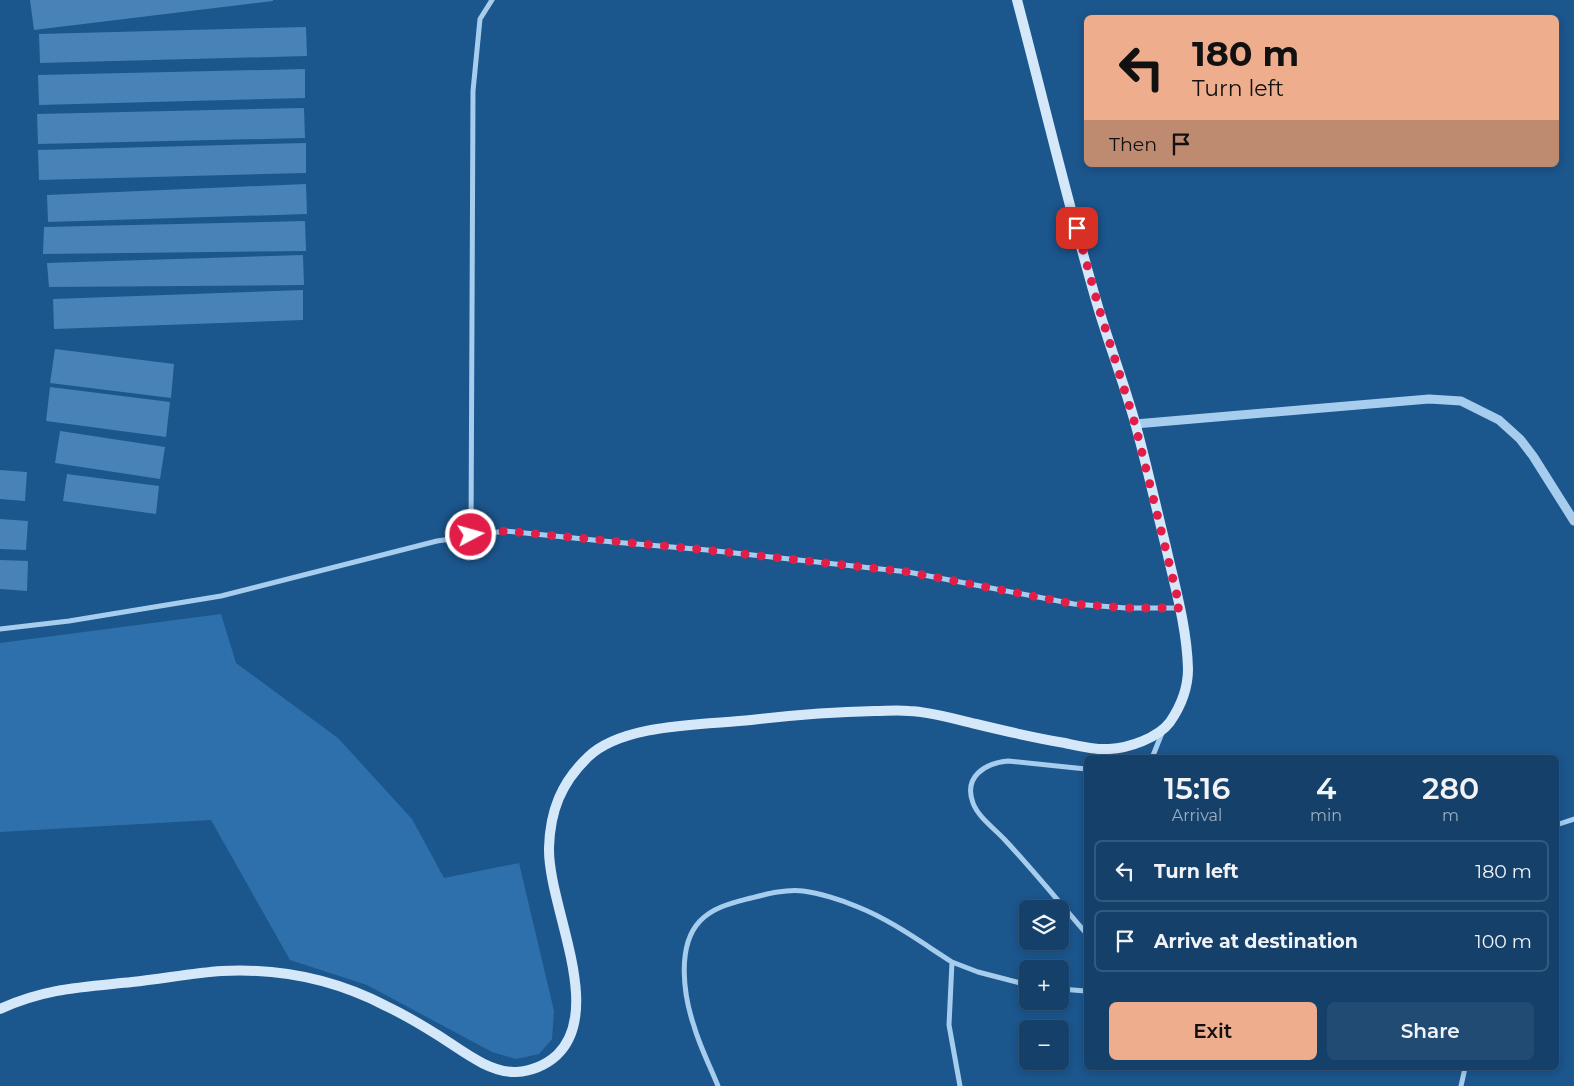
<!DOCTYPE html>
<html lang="en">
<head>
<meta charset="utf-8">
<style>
  :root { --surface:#14406a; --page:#214b72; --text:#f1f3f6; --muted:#9dafc1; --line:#33597e; --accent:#eead8d }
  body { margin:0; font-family:Montserrat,sans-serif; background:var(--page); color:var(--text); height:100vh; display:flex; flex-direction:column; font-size:19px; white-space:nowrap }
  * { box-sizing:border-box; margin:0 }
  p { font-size:16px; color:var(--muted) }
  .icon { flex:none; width:28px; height:28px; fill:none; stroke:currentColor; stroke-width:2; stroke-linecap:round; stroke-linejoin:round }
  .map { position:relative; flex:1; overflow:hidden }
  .side { position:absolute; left:1084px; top:755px; width:475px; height:315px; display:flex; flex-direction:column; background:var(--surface); border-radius:8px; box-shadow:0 2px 8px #0003,0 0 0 1px var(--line) }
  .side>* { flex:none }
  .guide { position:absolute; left:1084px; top:15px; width:475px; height:152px; border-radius:8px; box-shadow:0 2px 8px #0003,0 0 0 1px var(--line); background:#eead8d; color:#111; overflow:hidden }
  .tools { position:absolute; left:1019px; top:900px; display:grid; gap:10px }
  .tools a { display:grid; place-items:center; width:50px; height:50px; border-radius:8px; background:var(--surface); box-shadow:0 2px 8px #0003,0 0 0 1px var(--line); font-size:25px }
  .pin { position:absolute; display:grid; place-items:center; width:42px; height:42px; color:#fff; margin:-21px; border-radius:10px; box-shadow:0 2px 8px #0006 }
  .me { position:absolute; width:55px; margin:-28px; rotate:84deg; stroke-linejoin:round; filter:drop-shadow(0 0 4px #0008) }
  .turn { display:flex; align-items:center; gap:18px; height:105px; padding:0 25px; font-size:22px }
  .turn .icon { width:65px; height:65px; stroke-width:2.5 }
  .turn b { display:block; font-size:35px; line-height:42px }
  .then { display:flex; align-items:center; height:48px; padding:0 25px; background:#0003; gap:10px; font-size:19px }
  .eta { display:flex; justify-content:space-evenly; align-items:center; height:85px; text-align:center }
  .eta b { font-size:30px; font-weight:600; line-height:35px }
  .cta { display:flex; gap:10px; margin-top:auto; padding:10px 25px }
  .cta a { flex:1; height:58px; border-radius:8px; background:var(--accent); color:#111; font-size:20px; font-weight:600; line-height:58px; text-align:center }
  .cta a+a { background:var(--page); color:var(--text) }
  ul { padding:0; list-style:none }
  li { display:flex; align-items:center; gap:15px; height:62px; margin:0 10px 8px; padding:0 15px; border:2px solid var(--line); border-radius:8px }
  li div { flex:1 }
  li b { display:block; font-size:19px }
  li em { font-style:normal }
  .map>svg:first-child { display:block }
  .green { fill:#2e70ab }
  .building { fill:#4882b7 }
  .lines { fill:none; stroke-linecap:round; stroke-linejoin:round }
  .minor { stroke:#a7cdee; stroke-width:5 }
  .tertiary { stroke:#a7cdee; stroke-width:9 }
  .secondary { stroke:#d4e8fa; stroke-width:10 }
  .route { stroke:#e11d48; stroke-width:9; stroke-dasharray:0 16.2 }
</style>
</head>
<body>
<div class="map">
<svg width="1574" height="1086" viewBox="0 0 1574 1086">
  <rect width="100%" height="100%" fill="#1b568d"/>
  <path class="green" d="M221 614 236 663 338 738 412 819 444 878 519 863 554 1011 552 1039 539 1054 516 1059 492 1052 367 985 290 960 211 820 0 832V643Z"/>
  <path class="building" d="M30 0H273V1L34 30Z
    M306 27 307 56 40 63 39 34Z
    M305 69V98L39 105 38 75Z
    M304 108 305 138 38 144 37 114Z
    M306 143V173L39 180 38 150Z
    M306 184 307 214 48 222 47 195Z
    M305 221 306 251 43 254 44 227Z
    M303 255 304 285 49 287 47 263Z
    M303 290V320L54 329 53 299Z
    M55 349 174 364 171 398 50 383Z
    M50 387 170 402 166 437 46 421Z
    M60 431 165 447 160 479 55 463Z
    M0 470 27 472 25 501 0 499Z
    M67 474 159 486 156 514 63 501Z
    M0 519 28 521 26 550 0 549Z
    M0 560 28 561 27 591 0 589Z"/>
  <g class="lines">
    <path class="minor" d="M471 535 473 91 480 19 492 0
      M0 629 69 621 221 596 437 541 505 531 613 542 707 550 908 572 1074 604 1126 608H1180
      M1152 758 1162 733
      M1086 769 1008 761C986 763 963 776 973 803 978 817 995 829 1005 840 1033 870 1059 902 1086 933
      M1556 825 1574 819
      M1060 989 1086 991
      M718 1086C710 1066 700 1047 694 1026 684 997 676 946 700 921 713 907 732 903 751 898 767 894 786 889 803 891 819 893 842 900 858 907 891 920 922 943 952 962
      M960 1086 949 1025 952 962 978 972 1028 985
      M1461 1086 1465 1068"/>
    <path class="tertiary" d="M1135 424 1429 399 1461 401 1499 420 1520 439 1533 456 1574 521"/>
    <path class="secondary" d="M0 1009C45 988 84 987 132 982 162 979 192 973 222 971 281 968 334 979 386 1006 403 1014 420 1024 436 1034 459 1048 488 1073 516 1072 532 1071 546 1065 557 1055 605 1009 548 906 549 848 550 811 561 783 588 757 623 723 704 725 751 720 793 715 833 712 875 711 886 711 898 710 909 711 932 712 954 719 976 724 1005 731 1035 738 1065 743 1079 746 1095 750 1109 749 1129 748 1158 738 1170 722 1181 706 1188 689 1188 669 1187 628 1175 587 1166 547 1156 507 1147 466 1136 426 1125 386 1110 347 1098 307 1068 205 1044 102 1017 0"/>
  </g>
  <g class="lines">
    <path class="route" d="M471 535 505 531 707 550 908 572 1074 604 1126 608H1180L1135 424 1098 305 1077 228"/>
  </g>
</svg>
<div class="tools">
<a><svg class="icon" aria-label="layers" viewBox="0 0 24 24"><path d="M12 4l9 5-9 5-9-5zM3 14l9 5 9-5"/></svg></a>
<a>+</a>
<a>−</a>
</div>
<div class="pin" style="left:1077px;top:228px;background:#d93025"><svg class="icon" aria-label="arrive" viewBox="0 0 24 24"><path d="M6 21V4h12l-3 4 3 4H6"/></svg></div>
<svg class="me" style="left:471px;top:535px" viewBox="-20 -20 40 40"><circle r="17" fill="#e11d48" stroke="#fff" stroke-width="3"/><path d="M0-11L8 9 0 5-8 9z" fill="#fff"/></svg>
<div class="guide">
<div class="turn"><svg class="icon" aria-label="left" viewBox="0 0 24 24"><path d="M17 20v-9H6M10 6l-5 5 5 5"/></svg><div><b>180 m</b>Turn left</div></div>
<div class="then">Then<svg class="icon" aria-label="arrive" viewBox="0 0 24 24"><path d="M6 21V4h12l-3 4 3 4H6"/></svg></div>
</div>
<section class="side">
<div class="eta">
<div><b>15:16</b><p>Arrival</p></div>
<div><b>4</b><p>min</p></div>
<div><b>280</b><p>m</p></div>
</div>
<ul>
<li><svg class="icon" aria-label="left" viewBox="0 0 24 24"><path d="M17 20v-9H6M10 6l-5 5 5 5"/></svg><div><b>Turn left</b></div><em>180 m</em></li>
<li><svg class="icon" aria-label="arrive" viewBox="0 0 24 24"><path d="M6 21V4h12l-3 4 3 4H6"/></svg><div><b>Arrive at destination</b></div><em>100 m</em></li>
</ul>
<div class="cta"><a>Exit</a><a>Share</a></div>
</section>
</div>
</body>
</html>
